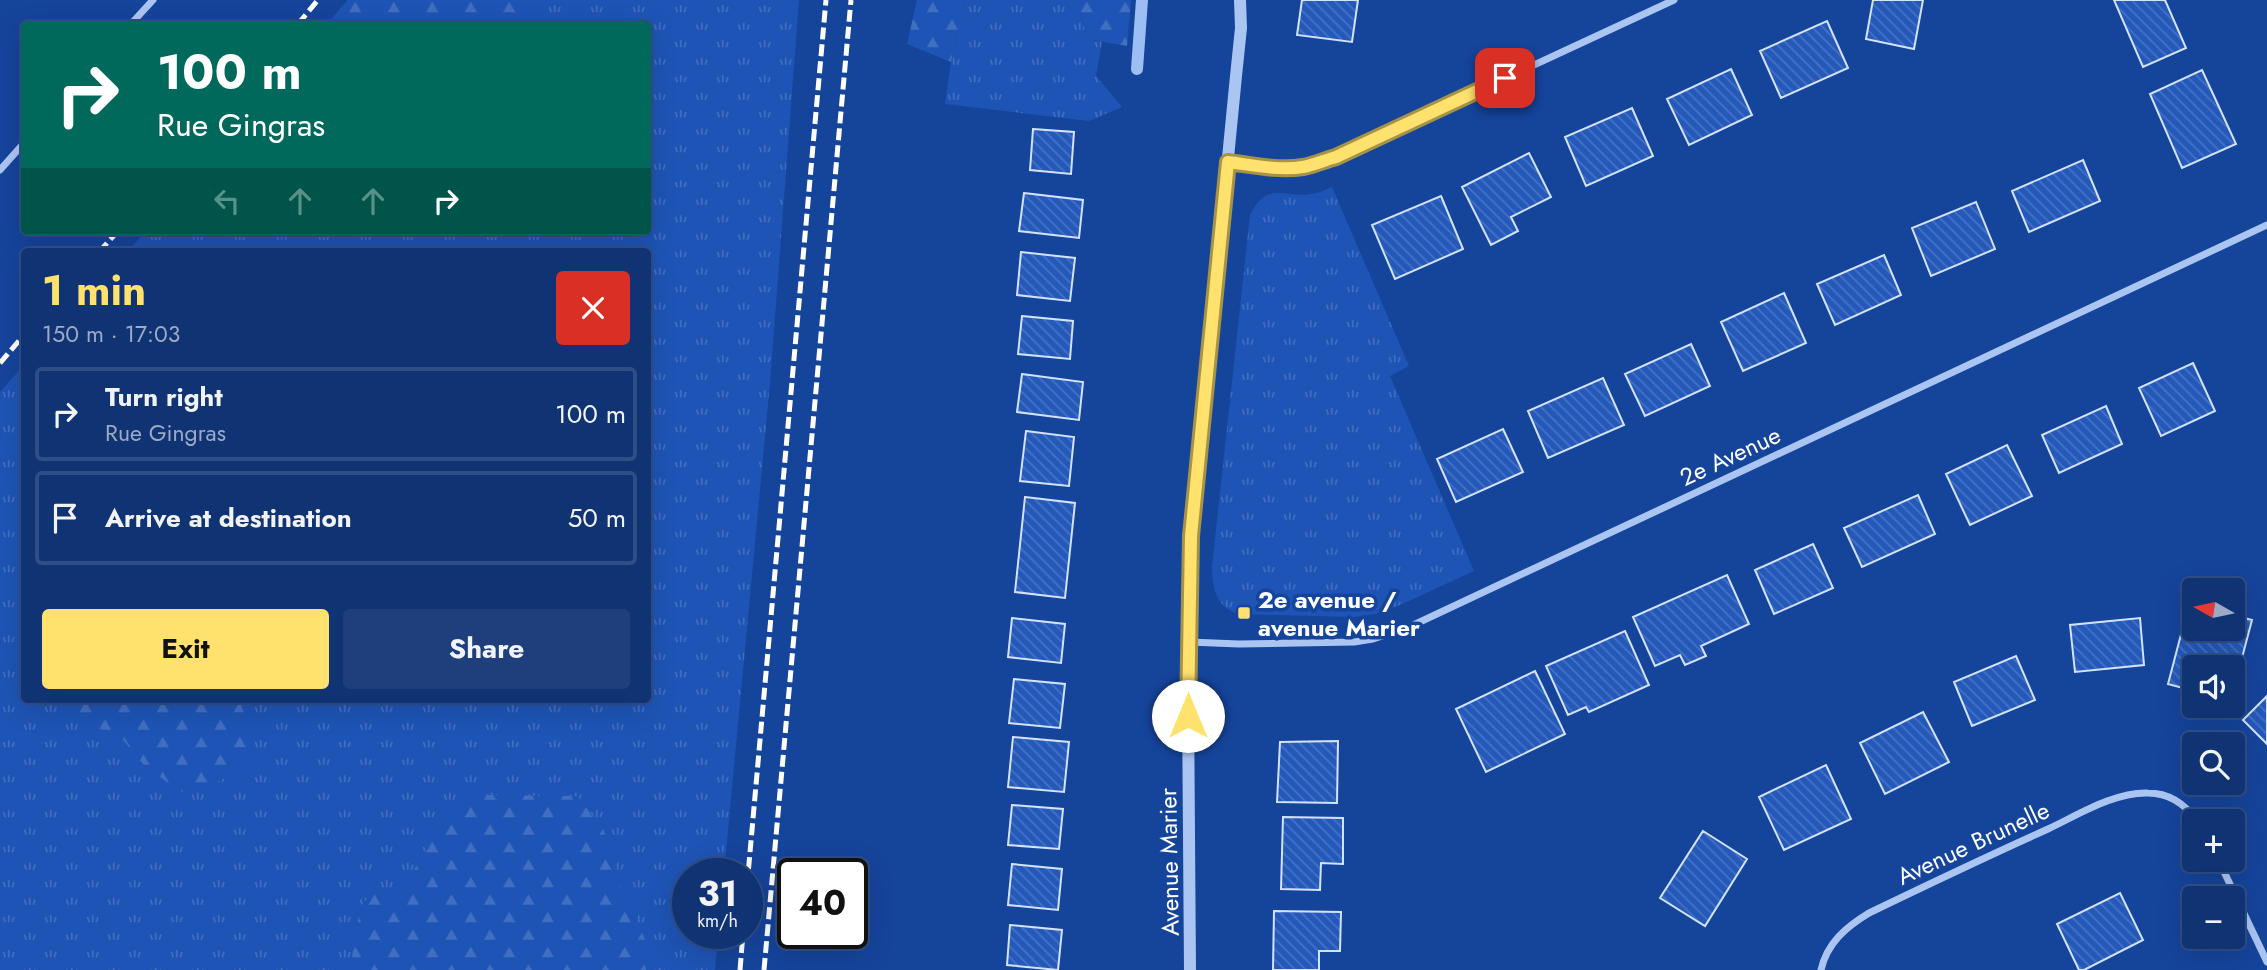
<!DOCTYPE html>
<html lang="en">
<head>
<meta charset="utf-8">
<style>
  :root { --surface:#103374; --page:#1e3f7c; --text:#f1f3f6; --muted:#9caac5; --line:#304e86; --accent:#ffe26d }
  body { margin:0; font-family:Jost,sans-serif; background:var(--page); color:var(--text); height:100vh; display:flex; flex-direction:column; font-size:26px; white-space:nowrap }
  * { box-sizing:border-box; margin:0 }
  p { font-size:23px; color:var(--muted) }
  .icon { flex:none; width:38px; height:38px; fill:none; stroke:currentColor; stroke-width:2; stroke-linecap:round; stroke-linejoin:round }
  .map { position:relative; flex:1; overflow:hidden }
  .panel { position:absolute; left:21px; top:248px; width:630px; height:455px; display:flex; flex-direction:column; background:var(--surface); border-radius:7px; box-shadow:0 7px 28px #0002,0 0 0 2px var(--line) }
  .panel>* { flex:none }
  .top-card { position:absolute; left:21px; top:21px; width:630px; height:214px; border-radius:7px; box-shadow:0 7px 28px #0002,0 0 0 2px var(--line); background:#00695c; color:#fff; overflow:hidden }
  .needle { width:46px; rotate:279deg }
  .controls { position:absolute; left:2182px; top:578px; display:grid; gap:14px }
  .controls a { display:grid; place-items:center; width:63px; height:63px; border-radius:7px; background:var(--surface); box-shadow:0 7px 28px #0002,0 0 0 2px var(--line); font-size:35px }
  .speed { position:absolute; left:672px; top:858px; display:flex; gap:14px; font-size:35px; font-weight:700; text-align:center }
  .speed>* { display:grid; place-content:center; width:91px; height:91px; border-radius:50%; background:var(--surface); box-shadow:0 7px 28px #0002,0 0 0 2px var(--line); line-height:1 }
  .speed small { font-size:18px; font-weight:400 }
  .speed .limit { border:4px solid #111; border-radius:10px; background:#fff; color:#111 }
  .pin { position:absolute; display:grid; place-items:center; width:60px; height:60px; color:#fff; margin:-30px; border-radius:14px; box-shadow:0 4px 10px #0006 }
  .me { position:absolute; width:77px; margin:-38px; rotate:0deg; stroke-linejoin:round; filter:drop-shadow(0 0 5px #0008) }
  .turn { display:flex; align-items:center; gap:24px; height:147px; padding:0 21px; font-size:32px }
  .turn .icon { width:91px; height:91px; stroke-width:2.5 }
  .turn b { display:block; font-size:49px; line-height:60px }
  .lanes { display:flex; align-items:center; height:66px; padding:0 21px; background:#0003; justify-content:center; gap:35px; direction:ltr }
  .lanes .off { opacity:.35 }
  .round { display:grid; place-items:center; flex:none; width:74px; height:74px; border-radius:7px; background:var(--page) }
  .headline { display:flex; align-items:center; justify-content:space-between; height:119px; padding:0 21px }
  h1 { font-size:42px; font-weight:700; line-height:52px; color:var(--accent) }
  .cta { display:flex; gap:14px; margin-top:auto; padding:14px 21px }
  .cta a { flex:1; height:80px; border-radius:7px; background:var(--accent); color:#111; font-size:28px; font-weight:700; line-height:80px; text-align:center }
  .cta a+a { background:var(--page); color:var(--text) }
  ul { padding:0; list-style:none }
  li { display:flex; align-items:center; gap:21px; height:94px; margin:0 14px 10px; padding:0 7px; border:4px solid var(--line); border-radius:7px }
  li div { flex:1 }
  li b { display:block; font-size:26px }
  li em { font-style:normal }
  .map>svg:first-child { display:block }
  .grass { fill:url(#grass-tufts) }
  .forest { fill:url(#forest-firs) }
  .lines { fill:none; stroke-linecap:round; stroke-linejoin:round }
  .stream { stroke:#9dbef5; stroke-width:12 }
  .building { fill:url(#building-back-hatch); stroke:#d3e2fd; stroke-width:2 }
  .minor { stroke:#abc5f3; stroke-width:7 }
  .tertiary { stroke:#abc5f3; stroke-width:12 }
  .rail { stroke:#fff; stroke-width:5; stroke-dasharray:12 5; stroke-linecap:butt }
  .route-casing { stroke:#a69347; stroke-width:18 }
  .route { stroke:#ffe26d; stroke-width:12 }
  .poi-dot { fill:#ffe26d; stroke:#15449b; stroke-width:2.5 }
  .labels { text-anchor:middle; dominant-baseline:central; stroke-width:7; stroke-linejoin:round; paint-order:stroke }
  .street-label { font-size:24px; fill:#fff; stroke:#15449b }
  .poi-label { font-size:24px; font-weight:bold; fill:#fff; stroke:#15449b; text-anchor:start }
</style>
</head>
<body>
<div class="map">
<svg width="2267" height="970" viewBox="0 0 2267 970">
  <defs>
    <pattern id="grass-tufts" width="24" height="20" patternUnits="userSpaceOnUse" patternTransform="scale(1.75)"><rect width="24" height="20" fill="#1e54b5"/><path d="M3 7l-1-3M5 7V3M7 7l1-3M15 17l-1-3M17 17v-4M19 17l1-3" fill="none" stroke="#406ec0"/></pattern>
    <pattern id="forest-firs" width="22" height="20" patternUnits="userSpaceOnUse" patternTransform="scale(1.75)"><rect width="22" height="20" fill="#1e54b5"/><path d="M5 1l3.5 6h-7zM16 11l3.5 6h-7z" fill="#406ec0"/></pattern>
    <pattern id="building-back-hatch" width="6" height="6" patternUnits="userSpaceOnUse" patternTransform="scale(1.75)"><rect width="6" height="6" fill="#2459ba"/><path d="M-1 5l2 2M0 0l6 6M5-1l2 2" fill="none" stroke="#4572c4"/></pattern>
  </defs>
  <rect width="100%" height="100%" fill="#15449b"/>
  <path class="grass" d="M348 0H799L770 383 724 873H688V933H718L715 970H0V392L24 365V700H648V252H127L146 231H648V24H327Z
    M965 0H1076L1088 39 1102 42 1096 76 1122 107 1089 121 945 104 951 62Z
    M1332 187 1409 366 1390 376 1474 571 1400 605 1376 614 1353 617 1238 614C1215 605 1213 590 1212 567L1250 215C1268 178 1286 201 1316 193 1321 192 1327 189 1332 187Z"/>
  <path class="forest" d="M348 0H529L540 24H327Z
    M917 0H965L951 62 907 44Z
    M1076 0H1131L1127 46 1088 39Z
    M74 700H239L253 735 244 768 219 781 180 792 143 764 119 735 81 723Z
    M486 795 578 796 604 831 621 892 632 906 645 940 646 970H350L360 907 374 890 403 889 427 847 437 818 461 802Z"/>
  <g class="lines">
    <path class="stream" d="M1137 69 1142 0"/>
  </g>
  <path class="building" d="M1302 0H1358L1352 42 1297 35Z
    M1873 0H1923L1914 49 1866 39Z
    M2114 0H2165L2186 48 2143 67Z
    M1827 21 1848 68 1781 98 1760 51Z
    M1731 69 1752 115 1689 145 1667 99Z
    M2202 70 2236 144 2182 168 2150 94Z
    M1632 108 1653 156 1586 186 1565 137Z
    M1033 129 1074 132 1071 174 1030 170Z
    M1529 153 1551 197 1511 217 1518 231 1491 245 1462 187Z
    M2083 160 2100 201 2029 232 2012 191Z
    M1024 193 1083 200 1079 238 1019 231Z
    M1441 196 1463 249 1395 279 1372 225Z
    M1976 202 1995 249 1931 276 1912 228Z
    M1021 252 1075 258 1070 301 1017 295Z
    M1884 255 1901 295 1835 325 1817 284Z
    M1784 293 1806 343 1743 371 1721 322Z
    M1022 316 1073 321 1070 359 1018 354Z
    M1691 344 1710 386 1645 416 1625 374Z
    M2193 363 2215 411 2161 436 2139 388Z
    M1022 374 1083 382 1079 420 1017 412Z
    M1603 378 1624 425 1548 458 1528 411Z
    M2106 406 2122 444 2059 473 2042 435Z
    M1503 429 1523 472 1456 502 1437 459Z
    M1026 431 1074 437 1069 486 1020 481Z
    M2007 445 2032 496 1970 525 1946 474Z
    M1918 495 1935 534 1862 567 1844 528Z
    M1025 497 1075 503 1065 598 1015 592Z
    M1813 544 1833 588 1774 614 1755 570Z
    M1727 575 1749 624 1701 646 1706 656 1685 665 1680 655 1655 666 1633 617Z
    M2189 604 2194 605V628H2233V615L2252 620 2233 692V667H2194V691L2168 684Z
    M1012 618 1065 624 1061 663 1008 657Z
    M2140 618 2144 665 2075 672 2070 625Z
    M1625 631 1649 685 1589 712 1586 707 1568 715 1546 666Z
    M2016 656 2035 700 1972 726 1954 682Z
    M1535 671 1565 734 1486 772 1456 709Z
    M1014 679 1065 684 1060 728 1009 723Z
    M2267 696V744L2243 720Z
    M1923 712 1949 762 1885 794 1860 743Z
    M1013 737 1069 742 1064 792 1008 787Z
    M1338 741 1337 803 1277 802 1280 742Z
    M1826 765 1851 819 1784 850 1759 797Z
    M1012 805 1063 809 1059 849 1008 845Z
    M1283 817 1343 818V864L1321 863 1320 890 1281 889Z
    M1703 831 1747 859 1705 926 1660 898Z
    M1012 864 1062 869 1058 910 1008 905Z
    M2120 893 2143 940 2084 970H2079L2057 924Z
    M1274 911 1341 912 1340 951H1319V970H1273Z
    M1010 925 1062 930 1058 970 1007 965Z"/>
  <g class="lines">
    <path class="minor" d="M131 24 153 0
      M1228 162 1274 167H1302L1336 157 1674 0
      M0 170 24 143
      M1189 642 1239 644 1354 642 1373 639 1407 628 2267 225
      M2218 859 2267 962
      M1821 970C1827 943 1846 927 1869 913 1929 884 1988 856 2048 829 2078 815 2114 792 2148 793 2169 793 2185 804 2197 821"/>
    <path class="tertiary" d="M1190 970 1188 701 1191 536 1236 76 1241 28 1240 0"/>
    <path class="rail" d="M298 24 318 0
      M99 252 118 231
      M0 363 24 335
      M747 886 826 0
      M740 970 743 933
      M764 970 851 0"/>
  </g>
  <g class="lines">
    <g class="route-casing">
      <path id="route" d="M1188 716 1191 536 1228 162C1252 165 1279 171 1303 167 1314 165 1325 160 1336 157L1505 78"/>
    </g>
    <use href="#route" class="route"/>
  </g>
  <rect class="poi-dot" x="1237" y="606" width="14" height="14" rx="3.5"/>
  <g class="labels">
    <g class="street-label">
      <text transform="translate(1730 456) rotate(-25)">2e Avenue</text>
      <text transform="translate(1973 843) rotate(-25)">Avenue Brunelle</text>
      <text transform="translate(1169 862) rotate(-91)">Avenue Marier</text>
    </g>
    <g class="poi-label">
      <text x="1258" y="599">2e avenue /<tspan x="1258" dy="28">avenue Marier</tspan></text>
    </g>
  </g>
</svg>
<div class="controls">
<a><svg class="needle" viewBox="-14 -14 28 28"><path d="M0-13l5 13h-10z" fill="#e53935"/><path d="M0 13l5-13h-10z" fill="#9caac5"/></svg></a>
<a><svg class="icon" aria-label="sound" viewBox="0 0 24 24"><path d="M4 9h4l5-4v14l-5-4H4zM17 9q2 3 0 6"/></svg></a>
<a><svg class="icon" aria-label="search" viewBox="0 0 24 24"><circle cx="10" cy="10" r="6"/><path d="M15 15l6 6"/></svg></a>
<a>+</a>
<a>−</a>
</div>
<div class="speed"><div>31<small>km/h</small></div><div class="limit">40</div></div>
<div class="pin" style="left:1505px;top:78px;background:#d93025"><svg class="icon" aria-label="arrive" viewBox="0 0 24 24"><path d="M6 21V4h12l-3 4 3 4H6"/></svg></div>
<svg class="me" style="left:1188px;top:716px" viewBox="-20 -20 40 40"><circle r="19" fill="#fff"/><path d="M0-13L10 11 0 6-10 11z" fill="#ffe26d"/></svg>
<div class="top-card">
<div class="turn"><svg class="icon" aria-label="right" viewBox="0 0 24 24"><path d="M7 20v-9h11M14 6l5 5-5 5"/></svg><div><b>100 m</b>Rue Gingras</div></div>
<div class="lanes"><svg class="icon off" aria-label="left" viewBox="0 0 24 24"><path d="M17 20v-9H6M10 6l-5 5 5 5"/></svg><svg class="icon off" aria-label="ahead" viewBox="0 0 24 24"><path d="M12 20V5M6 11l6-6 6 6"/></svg><svg class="icon off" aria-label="ahead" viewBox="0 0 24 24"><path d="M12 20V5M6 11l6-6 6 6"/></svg><svg class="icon" aria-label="right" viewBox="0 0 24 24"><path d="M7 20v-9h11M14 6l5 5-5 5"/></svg></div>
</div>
<section class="panel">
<div class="headline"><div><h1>1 min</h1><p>150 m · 17:03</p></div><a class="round" style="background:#d93025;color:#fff"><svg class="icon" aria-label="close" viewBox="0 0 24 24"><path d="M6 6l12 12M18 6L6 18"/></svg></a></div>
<ul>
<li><svg class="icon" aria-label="right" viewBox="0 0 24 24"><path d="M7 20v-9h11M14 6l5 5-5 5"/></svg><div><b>Turn right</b><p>Rue Gingras</p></div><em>100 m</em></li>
<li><svg class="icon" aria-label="arrive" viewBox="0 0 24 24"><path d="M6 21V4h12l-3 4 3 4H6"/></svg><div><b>Arrive at destination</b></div><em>50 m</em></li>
</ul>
<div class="cta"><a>Exit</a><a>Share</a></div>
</section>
</div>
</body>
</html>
